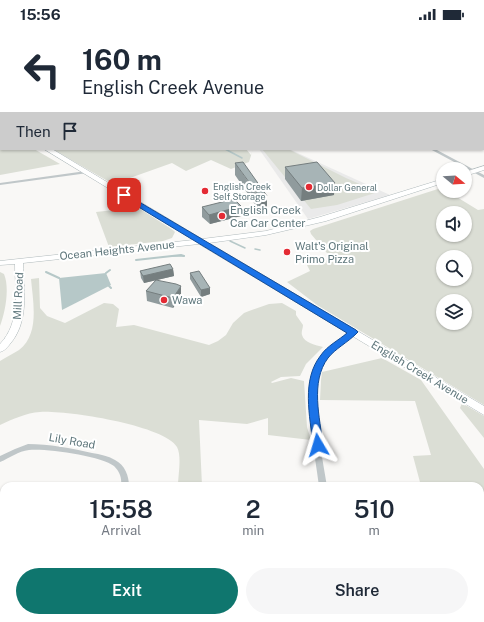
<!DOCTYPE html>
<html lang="en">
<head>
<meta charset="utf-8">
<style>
  :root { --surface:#fff; --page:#f6f6f7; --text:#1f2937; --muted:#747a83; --accent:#0f766e }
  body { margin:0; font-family:"Public Sans",sans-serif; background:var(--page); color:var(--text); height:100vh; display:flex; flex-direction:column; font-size:15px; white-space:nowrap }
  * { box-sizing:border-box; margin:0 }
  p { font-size:13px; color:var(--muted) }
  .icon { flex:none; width:22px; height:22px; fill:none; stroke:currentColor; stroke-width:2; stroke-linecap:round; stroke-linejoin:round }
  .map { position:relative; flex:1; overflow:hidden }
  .drawer { position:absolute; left:0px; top:454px; width:484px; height:140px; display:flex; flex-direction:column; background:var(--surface); border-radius:12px 12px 0 0; box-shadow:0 1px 3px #0004 }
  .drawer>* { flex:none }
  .top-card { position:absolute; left:0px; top:0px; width:484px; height:122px; box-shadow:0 1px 3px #0004; background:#fff; color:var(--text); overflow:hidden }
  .needle { width:26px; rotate:108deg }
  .controls { position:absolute; left:436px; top:134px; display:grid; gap:8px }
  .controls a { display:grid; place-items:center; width:36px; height:36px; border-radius:50%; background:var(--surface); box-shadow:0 1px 3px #0004; font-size:20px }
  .pin { position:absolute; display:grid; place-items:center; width:34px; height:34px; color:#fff; margin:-17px; border-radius:8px; box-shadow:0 2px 6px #0006 }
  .me { position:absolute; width:44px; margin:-22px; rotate:353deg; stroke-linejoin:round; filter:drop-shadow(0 0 3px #0008) }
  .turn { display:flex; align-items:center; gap:14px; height:84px; padding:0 16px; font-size:18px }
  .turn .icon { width:52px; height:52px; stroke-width:2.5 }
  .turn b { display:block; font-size:28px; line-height:34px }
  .then { display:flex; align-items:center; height:38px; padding:0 16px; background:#0003; gap:8px; font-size:15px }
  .eta { display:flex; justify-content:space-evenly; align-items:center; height:68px; text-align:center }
  .eta b { font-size:24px; font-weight:600; line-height:28px }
  .action { display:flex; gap:8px; margin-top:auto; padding:8px 16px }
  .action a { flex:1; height:46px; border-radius:24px; background:var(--accent); color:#fff; font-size:16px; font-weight:600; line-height:46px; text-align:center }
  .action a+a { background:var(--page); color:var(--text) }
  .status { display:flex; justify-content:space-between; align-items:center; height:28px; padding:0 20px; background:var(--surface); direction:ltr }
  .status svg { height:11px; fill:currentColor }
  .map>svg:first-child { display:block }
  .built { fill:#eaeaea }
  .green { fill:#dbded5; fill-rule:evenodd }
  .water { fill:#b6c8c8 }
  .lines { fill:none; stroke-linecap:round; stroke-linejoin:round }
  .stream-far1 { stroke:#b6c8c8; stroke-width:1.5 }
  .stream { stroke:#b6c8c8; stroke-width:2 }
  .secondary-casing { stroke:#b0babc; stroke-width:1 }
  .street { fill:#c0c7c9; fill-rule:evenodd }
  .secondary { fill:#fff; fill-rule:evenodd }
  .wall { fill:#909b9d }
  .shaded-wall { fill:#757e7f }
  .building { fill:#a7b4b6; stroke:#757e7f }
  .route { fill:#1a73e8; stroke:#114b97 }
  .poi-dot { fill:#e42b34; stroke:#fff; stroke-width:1.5 }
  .labels { text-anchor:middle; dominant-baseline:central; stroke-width:4; stroke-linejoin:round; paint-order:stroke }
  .far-poi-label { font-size:9px; fill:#5f777c; stroke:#fff; text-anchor:start }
  .poi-label { font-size:11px; fill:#5f777c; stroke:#fff; text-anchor:start }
  .street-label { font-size:11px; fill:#5f777c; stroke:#fff }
</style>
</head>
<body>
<div class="status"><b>15:56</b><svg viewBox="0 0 49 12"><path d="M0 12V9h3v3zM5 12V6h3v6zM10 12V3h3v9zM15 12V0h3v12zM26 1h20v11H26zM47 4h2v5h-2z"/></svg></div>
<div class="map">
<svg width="484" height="594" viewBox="0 0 484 594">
  <rect width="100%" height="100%" fill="#f9f8f6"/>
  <path class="built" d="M259 121H289L390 167 308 191Z"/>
  <path class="green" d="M0 0H157L158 1H1L0 54Z
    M322 0H484V108L483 1Z
    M0 101 1 121H34L60 136 0 147Z
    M52 121H246L251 127 253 121 249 134 231 141 211 132 186 143 172 135 113 156Z
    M262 121H288L346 150 378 164 337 177 311 181Z
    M441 160 443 163H447L478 182 484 181V377L317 277 287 254 310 243 307 237 309 236 332 231 311 206 310 203 313 201ZM443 185H465V207H443ZM443 229H465V251H443ZM443 273H465V295H443Z
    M134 177 173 202 175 204 172 210 163 213 109 219 96 184 123 181Z
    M0 244 4 246C10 260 5 285 0 298Z
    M39 250 40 280 47 288 65 295 104 275 113 276 119 281 116 299 134 297 209 317 218 313 226 307 233 295 244 285 249 283 269 276 282 275 296 283V287L303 297C303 300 301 304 302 307 304 315 316 317 323 319L306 336 300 348 281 349 271 354 272 355 291 350 304 353 307 399 311 412 268 407V390L247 396 199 392 202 458H178C178 447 182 429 177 419 164 397 65 382 40 384 26 385 13 391 0 397V333C6 329 13 326 19 322 40 306 33 274 31 251Z
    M382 330 421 352 484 441V594H455L454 590H480V458H421L413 428 431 427 415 373 320 372 321 352 322 344Z
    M462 375 484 388V410L460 380Z
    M4 587V590H49L47 594H0V589Z
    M171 590H229L227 594H171Z"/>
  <path class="water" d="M106 245 111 257 62 282 59 250Z"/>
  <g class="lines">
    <path class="stream-far1" d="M29 0 31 1
      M225 121 242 130
      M230 213 245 220
      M255 221 260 222
      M173 228H184"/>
    <path class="stream" d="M136 232 181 227 184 228
      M46 244 59 250
      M106 245 110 242
      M109 258 111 260"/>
    <g class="secondary-casing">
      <path id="secondary" d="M0 91H1V96H0Z
        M44 121H52L202 211 266 203 320 189 443 151V155L326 193 266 207 209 215 484 378V387L199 216 23 235C24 263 29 294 10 316 7 320 4 323 0 324V316C21 294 15 263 15 236L0 237V233L193 212Z
        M484 138V142L465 148V144Z"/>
    </g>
    <path class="street" d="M211 0H216L217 1H212Z
      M0 25H1V27H0Z
      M0 54H1V56H0Z
      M0 81H1V83H0Z
      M430 121H435L484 147V150Z
      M86 143H88V145L0 157V155Z
      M353 302 355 303 356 304 355 305C345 313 333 321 326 332 307 359 322 426 327 458H319C315 425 302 366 317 335 321 327 328 320 335 314 341 310 347 305 353 302Z
      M28 416C49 416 71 420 92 425 100 426 108 428 115 432 125 437 129 448 129 458H121C122 450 120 444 114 438 102 428 45 420 29 422 18 423 10 430 0 434V428L15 421Z
      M104 590H112L111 594H103Z
      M334 590H342L343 594H335Z"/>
    <use href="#secondary" class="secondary"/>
  </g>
  <path class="wall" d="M235 135 267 180 259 182 235 147Z
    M285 139 334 167 301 173 285 151Z
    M202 179 241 188 210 196 202 189Z
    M173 241 174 248 144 255 141 250 140 243Z
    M190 245 210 266 201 269 190 251Z
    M146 263 181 268 173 280 147 273Z"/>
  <path class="shaded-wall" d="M335 155 334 167 301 173 302 160Z
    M267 168V180L259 182 260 169Z
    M241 178V188L210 196 209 187Z
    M173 241 174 248 144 255 143 248Z
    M181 258V268L173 280V270Z
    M210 260V266L201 269V262Z"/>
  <path class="building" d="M243 134 267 168 260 169 235 135Z
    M317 134 335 155 302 160 285 139Z
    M234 171 241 178 209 187 202 179Z
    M170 236 173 241 143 248 140 243Z
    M199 243 210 260 201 262 190 245Z
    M156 252 176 256 181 258 173 270 146 263Z"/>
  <path class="route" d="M124 165 356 302 358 304 356 306C348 314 335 321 328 330 310 354 320 390 323 417L322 420H314L313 417C310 388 301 352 321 327 327 318 339 312 347 305L122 169V166Z"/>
  <g class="poi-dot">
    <circle cx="309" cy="159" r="4"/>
    <circle cx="205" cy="163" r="4"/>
    <circle cx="222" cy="188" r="4"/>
    <circle cx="287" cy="224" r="4"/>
    <circle cx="164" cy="272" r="4"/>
  </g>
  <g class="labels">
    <g class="far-poi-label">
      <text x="213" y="158">English Creek<tspan x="213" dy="10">Self Storage</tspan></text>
      <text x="317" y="159">Dollar General</text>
    </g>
    <g class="poi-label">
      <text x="230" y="182">English Creek<tspan x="230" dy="13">Car Car Center</tspan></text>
      <text x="295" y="218">Walt's Original<tspan x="295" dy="13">Primo Pizza</tspan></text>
      <text x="172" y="272">Wawa</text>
    </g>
    <g class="street-label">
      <text transform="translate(117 222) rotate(-6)">Ocean Heights Avenue</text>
      <text transform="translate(18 268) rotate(-87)">Mill Road</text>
      <text transform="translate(420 344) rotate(31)">English Creek Avenue</text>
      <text transform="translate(72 413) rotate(10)">Lily Road</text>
    </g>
  </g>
</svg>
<div class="controls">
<a><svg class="needle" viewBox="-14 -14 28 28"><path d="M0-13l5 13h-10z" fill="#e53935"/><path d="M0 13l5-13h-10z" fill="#747a83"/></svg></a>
<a><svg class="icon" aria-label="sound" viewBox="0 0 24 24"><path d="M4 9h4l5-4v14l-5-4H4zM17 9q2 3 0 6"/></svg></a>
<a><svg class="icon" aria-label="search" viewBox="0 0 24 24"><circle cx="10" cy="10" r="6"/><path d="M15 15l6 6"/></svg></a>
<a><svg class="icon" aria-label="layers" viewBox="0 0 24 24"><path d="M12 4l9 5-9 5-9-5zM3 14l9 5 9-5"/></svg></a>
</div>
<div class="pin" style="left:124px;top:167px;background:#d93025"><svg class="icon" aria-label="arrive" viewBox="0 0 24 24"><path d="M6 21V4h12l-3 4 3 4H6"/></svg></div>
<svg class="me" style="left:318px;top:417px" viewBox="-20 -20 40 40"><path d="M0-17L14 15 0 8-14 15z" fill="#1a73e8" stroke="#fff" stroke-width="4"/></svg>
<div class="top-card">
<div class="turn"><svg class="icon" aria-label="left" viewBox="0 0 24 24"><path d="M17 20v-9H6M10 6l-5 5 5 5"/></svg><div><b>160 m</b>English Creek Avenue</div></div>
<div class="then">Then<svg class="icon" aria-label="arrive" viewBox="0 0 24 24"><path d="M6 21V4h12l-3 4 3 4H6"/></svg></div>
</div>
<section class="drawer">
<div class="eta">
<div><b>15:58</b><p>Arrival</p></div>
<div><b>2</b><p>min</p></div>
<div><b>510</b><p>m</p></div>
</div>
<div class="action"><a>Exit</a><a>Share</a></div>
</section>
</div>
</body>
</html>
